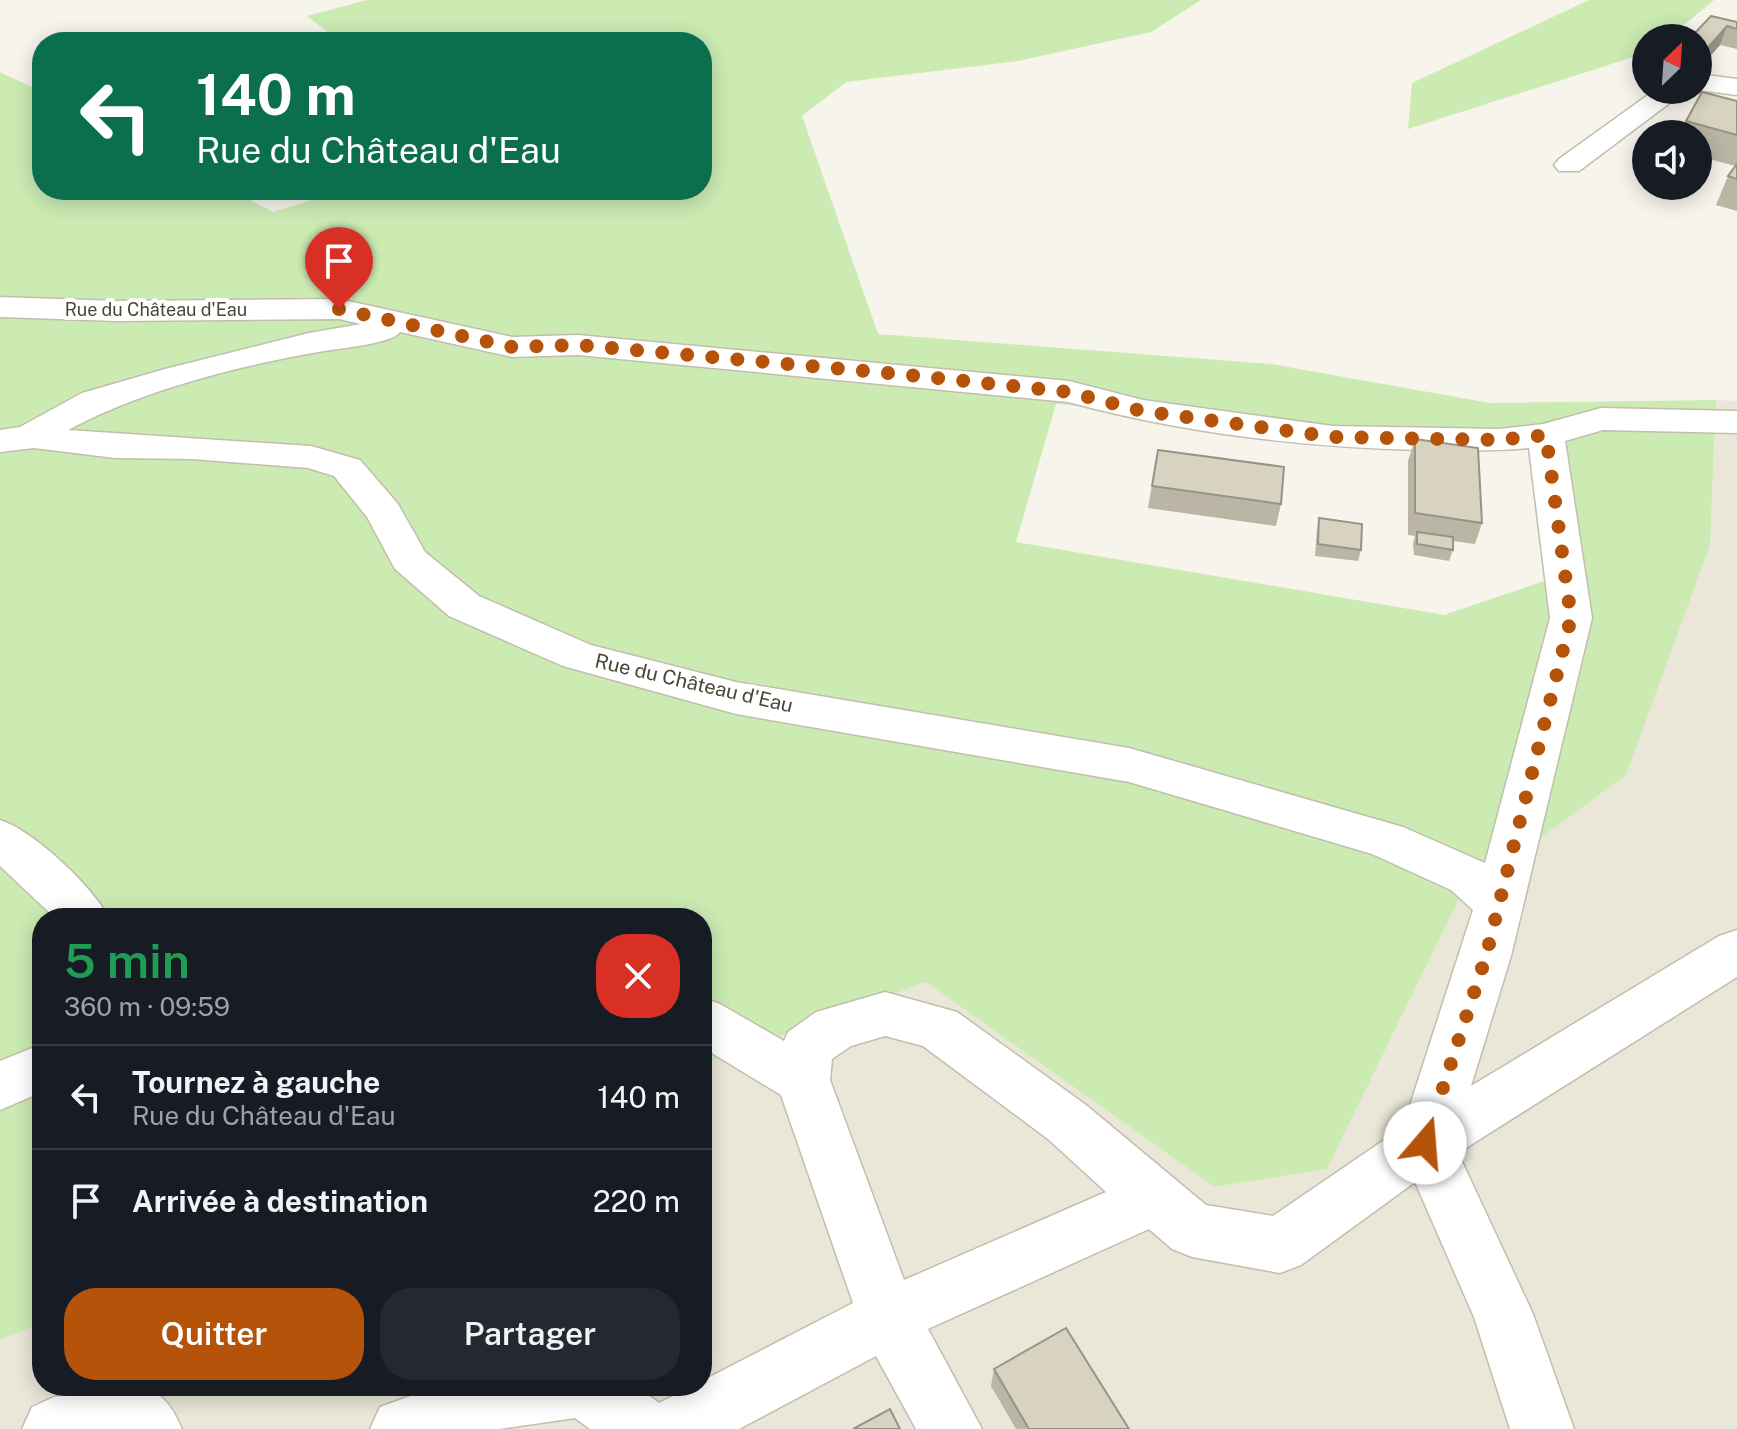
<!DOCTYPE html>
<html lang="fr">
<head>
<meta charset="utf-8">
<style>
  :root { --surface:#171b24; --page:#242831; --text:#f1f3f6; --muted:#9ea1a6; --line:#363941; --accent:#b45309 }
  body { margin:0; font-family:"Public Sans",sans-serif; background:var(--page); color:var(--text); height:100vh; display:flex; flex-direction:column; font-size:30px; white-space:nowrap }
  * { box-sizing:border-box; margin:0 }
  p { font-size:26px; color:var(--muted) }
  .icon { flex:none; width:44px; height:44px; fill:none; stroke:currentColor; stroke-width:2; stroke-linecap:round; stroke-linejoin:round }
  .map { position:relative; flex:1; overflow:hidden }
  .sheet { position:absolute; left:32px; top:908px; width:680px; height:488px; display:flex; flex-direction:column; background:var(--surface); border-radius:32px; box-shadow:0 4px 20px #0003 }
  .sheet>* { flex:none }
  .top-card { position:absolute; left:32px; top:32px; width:680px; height:168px; border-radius:32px; box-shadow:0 4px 20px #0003; background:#0b6e4f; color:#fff; overflow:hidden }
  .needle { width:52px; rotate:25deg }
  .buttons { position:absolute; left:1632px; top:24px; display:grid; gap:16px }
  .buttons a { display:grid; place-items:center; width:80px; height:80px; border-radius:50%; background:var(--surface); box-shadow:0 4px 20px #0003; font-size:40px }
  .pin { position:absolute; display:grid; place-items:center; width:68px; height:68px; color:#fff; margin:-82px -34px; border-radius:50% 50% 50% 0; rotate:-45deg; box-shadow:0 0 8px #0007 }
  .pin .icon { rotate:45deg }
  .me { position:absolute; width:88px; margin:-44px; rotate:18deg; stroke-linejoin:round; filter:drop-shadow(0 0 6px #0008) }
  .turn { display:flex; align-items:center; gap:28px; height:168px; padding:0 32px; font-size:36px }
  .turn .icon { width:104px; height:104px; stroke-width:2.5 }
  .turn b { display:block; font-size:56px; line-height:68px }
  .round { display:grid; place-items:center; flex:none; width:84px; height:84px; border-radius:32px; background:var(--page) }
  .summary { display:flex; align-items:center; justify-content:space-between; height:136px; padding:0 32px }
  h1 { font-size:48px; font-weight:600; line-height:60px; color:#1e9e55 }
  .cta { display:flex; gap:16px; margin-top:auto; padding:16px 32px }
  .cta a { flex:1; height:92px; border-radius:32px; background:var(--accent); color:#fff; font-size:32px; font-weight:600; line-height:92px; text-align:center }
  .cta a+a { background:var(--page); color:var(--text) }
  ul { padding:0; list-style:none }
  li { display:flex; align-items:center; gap:24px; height:104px; padding:0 32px; border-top:2px solid var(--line) }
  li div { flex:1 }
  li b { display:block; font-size:30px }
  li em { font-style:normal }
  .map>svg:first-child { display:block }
  .residential { fill:#eae7d9 }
  .green { fill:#cbebb3; fill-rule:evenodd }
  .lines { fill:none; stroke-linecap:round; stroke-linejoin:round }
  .minor-casing { stroke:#c2bead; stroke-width:3 }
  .minor { fill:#fff; fill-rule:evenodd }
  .wall { fill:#bab5a5 }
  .shaded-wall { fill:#979386 }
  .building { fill:#d8d2c0; stroke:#979386; stroke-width:2 }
  .route { stroke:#b45309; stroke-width:14; stroke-dasharray:0 25.2 }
  .labels { text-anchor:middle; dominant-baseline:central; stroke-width:8; stroke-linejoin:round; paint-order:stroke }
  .far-street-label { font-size:18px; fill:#4b4638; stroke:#fff }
  .street-label { font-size:20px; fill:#4b4638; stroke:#fff }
</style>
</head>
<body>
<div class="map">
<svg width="1737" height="1429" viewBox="0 0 1737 1429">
  <rect width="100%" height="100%" fill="#f6f4eb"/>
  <path class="residential" d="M1716 400 1737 401V1429H0V1340L42 1323V1386H702V1065L926 982 1214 1187 1327 1169 1460 897 1710 545Z"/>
  <path class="green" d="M367 0H1201L1151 32 1018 61 846 82 802 116 878 334 1271 364 1490 403 1716 400 1710 545 1626 775 1460 897 1327 1169 1214 1187 926 982 702 1065V918H42V1323L0 1340V72L42 92V190H230L273 212 344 190H702V42H341L307 16ZM1056 404 1534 443 1556 577 1444 615 1016 542Z
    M1589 0H1714L1668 38H1646V53L1408 129 1412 83Z"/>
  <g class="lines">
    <g class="minor-casing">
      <path id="minor" d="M1698 74 1737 79V95L1698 90Z
        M1655 90H1687L1579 171H1559L1554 165 1559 159Z
        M0 297 116 301 339 299 512 337 578 335 1069 381 1143 400 1333 426 1499 429 1543 424 1601 408 1737 411V433L1603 430 1565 441 1592 618 1511 956 1471 1086 1719 936 1737 930V977L1458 1153 1533 1314 1574 1429H1510L1474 1317 1415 1182 1301 1265 1280 1273 1192 1257 1172 1249 1149 1229 928 1329 982 1429H916L876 1356 739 1429H590L575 1418 499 1429H370L380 1407 438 1386H636L659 1403 693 1386H702V1381L853 1303 781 1095 702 1047V998L720 1004 784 1041 788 1032 816 1012 885 992 957 1012 1086 1105 1206 1205 1273 1216 1403 1127 1473 910 1451 890 1372 854 1129 782 736 714 563 666 449 616 395 569 367 517 334 476 308 468 192 459 115 458 34 448 0 452V430L20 427 82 393 165 369 309 333 361 324 339 319 116 321 0 317ZM400 332 512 357 578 355 1068 402C1183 433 1301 447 1419 450 1456 450 1493 452 1529 448L1550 618 1485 863 1403 827 1129 748 736 682 591 645 479 596 425 552 398 504 360 460 311 446 68 430C142 390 241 365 324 351 341 348 391 344 400 332ZM885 1036 923 1046 1048 1139 1106 1192 904 1280 830 1080 832 1059 851 1046Z
        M0 820C34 831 92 886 109 918H55L0 866Z
        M42 1044V1092L0 1110V1061Z
        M128 1386C158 1386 171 1403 182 1429H22L32 1407 54 1397Z"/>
    </g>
    <use href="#minor" class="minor"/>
  </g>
  <path class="wall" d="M1737 22V49L1720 45 1698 70V38Z
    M1737 101V211L1716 205 1728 176 1735 166 1698 156V134H1681L1686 121Z
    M1415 439 1482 523 1475 544 1453 541V550L1449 561 1414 555 1413 543 1415 536 1408 535V461Z
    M1158 450 1281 504 1276 526 1148 508Z
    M1319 518 1361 550 1358 561 1315 556 1317 529Z
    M994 1369 1129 1429H1016L991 1386Z"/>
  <path class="shaded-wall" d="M1727 26 1720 45 1698 70 1704 52Z"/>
  <path class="building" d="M1711 16 1737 22V29L1727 26 1704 52 1698 49V38H1690Z
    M1702 92 1737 101V135L1686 121Z
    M1737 164V179L1728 176Z
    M1415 439 1478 448 1482 523 1415 513Z
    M1158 450 1284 467 1281 504 1152 486Z
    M1319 518 1362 524 1361 550 1318 544Z
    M1417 532 1453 537V550L1417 544Z
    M1066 1328 1129 1429H1029L994 1369Z
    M890 1409 900 1429H853Z"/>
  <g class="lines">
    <path class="route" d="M339 309 512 347 578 345 899 374 1069 392 1142 411 1333 437 1499 440 1546 435 1571 618 1486 956 1425 1143"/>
  </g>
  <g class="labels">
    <g class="far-street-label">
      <text x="156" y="309">Rue du Château d'Eau</text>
    </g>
    <g class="street-label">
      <text transform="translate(694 683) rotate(13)">Rue du Château d'Eau</text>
    </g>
  </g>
</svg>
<div class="buttons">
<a><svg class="needle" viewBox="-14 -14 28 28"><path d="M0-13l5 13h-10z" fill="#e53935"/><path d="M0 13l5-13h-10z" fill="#9ea1a6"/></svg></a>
<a><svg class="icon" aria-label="sound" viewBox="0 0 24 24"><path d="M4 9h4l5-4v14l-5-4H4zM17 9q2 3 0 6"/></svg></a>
</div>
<div class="pin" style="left:339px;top:309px;background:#d93025"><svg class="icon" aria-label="arrive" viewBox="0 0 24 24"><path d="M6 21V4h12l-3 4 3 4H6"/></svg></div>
<svg class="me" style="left:1425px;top:1143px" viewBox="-20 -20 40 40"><circle r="19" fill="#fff"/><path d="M0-13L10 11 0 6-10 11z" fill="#b45309"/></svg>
<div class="top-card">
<div class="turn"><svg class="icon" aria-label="left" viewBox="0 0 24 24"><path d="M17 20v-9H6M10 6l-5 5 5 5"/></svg><div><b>140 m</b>Rue du Château d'Eau</div></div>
</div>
<section class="sheet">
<div class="summary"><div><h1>5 min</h1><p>360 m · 09:59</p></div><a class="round" style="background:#d93025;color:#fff"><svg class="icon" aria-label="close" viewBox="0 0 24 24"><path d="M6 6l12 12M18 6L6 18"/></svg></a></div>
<ul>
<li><svg class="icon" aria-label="left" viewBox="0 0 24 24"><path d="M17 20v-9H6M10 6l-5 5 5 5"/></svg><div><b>Tournez à gauche</b><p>Rue du Château d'Eau</p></div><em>140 m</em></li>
<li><svg class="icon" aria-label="arrive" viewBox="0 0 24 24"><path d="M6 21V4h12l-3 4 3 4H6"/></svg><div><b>Arrivée à destination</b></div><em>220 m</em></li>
</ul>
<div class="cta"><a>Quitter</a><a>Partager</a></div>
</section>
</div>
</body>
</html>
